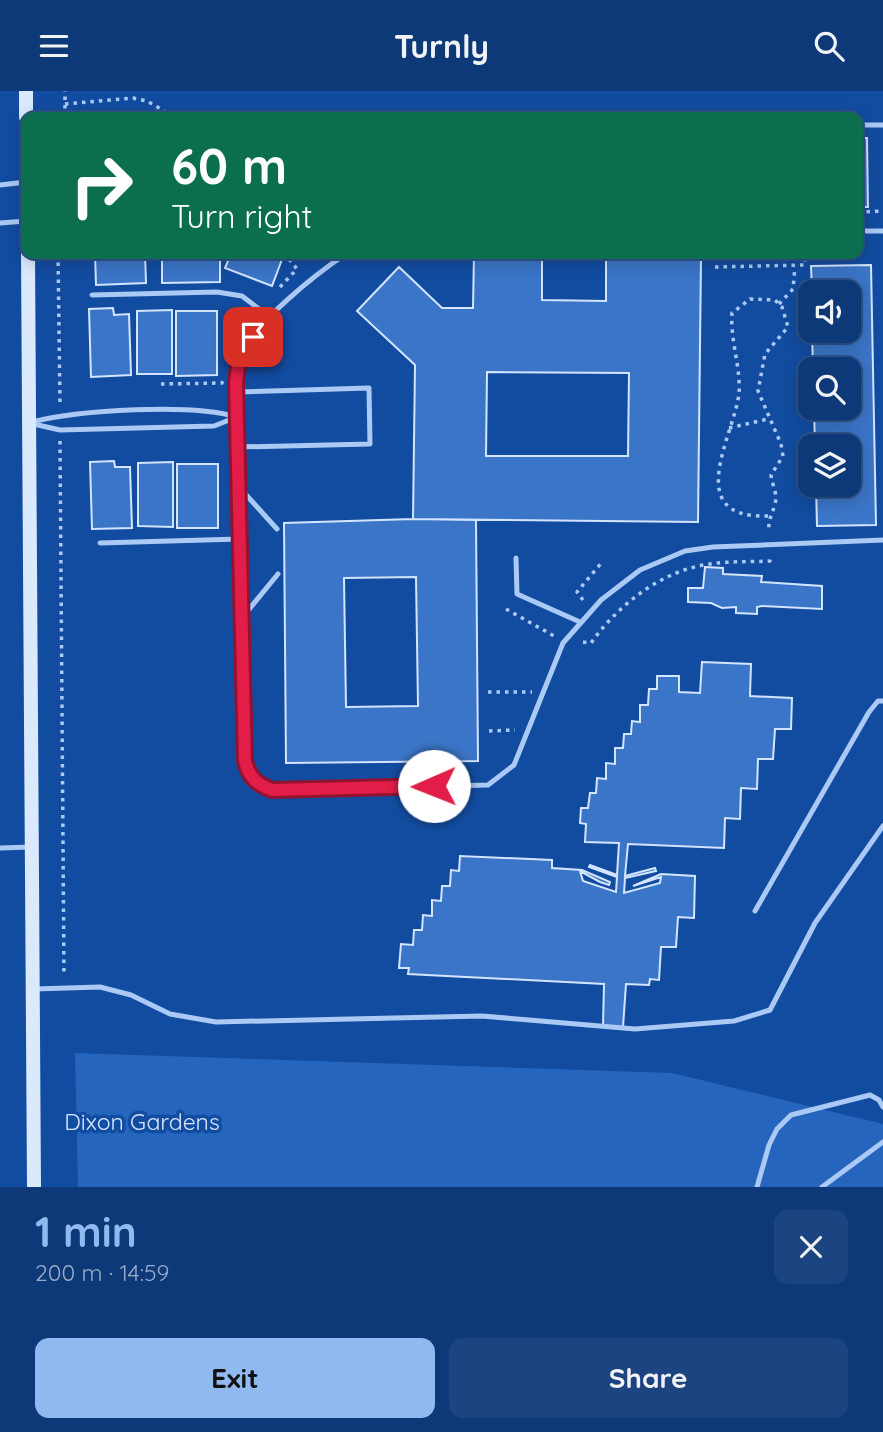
<!DOCTYPE html>
<html lang="en">
<head>
<meta charset="utf-8">
<style>
  :root { --surface:#0e3978; --page:#1c4480; --text:#f1f3f6; --muted:#9bacc6; --line:#2e538a; --accent:#90b9f0 }
  body { margin:0; font-family:Quicksand,sans-serif; background:var(--page); color:var(--text); height:100vh; display:flex; flex-direction:column; font-size:26px; white-space:nowrap }
  * { box-sizing:border-box; margin:0 }
  p { font-size:23px; color:var(--muted) }
  .icon { flex:none; width:38px; height:38px; fill:none; stroke:currentColor; stroke-width:2; stroke-linecap:round; stroke-linejoin:round }
  .map { position:relative; height:1096px; overflow:hidden }
  .panel { display:flex; flex-direction:column; background:var(--surface); flex:1 }
  .panel>* { flex:none }
  .hud { position:absolute; left:21px; top:21px; width:842px; height:147px; border-radius:14px; box-shadow:0 4px 18px #0003,0 0 0 2px var(--line); background:#0b6e4f; color:#fff; overflow:hidden }
  .fabs { position:absolute; left:798px; top:189px; display:grid; gap:14px }
  .fabs a { display:grid; place-items:center; width:63px; height:63px; border-radius:14px; background:var(--surface); box-shadow:0 4px 18px #0003,0 0 0 2px var(--line); font-size:35px }
  .pin { position:absolute; display:grid; place-items:center; width:60px; height:60px; color:#fff; margin:-30px; border-radius:14px; box-shadow:0 4px 10px #0006 }
  .me { position:absolute; width:77px; margin:-38px; rotate:269deg; stroke-linejoin:round; filter:drop-shadow(0 0 5px #0008) }
  .turn { display:flex; align-items:center; gap:24px; height:147px; padding:0 35px; font-size:32px }
  .turn .icon { width:91px; height:91px; stroke-width:2.5 }
  .turn b { display:block; font-size:49px; line-height:60px }
  .round { display:grid; place-items:center; flex:none; width:74px; height:74px; border-radius:14px; background:var(--page) }
  .head { display:flex; align-items:center; justify-content:space-between; height:119px; padding:0 35px }
  h1 { font-size:42px; font-weight:700; line-height:52px; color:var(--accent) }
  .cta { display:flex; gap:14px; margin-top:auto; padding:14px 35px }
  .cta a { flex:1; height:80px; border-radius:14px; background:var(--accent); color:#111; font-size:28px; font-weight:700; line-height:80px; text-align:center }
  .cta a+a { background:var(--page); color:var(--text) }
  header { display:flex; justify-content:space-between; align-items:center; height:91px; padding:0 35px; background:var(--surface); font-size:32px; font-weight:700 }
  .map>svg:first-child { display:block }
  .green { fill:#2565be }
  .building { fill:#3b75c7; stroke:#d3e5fe; stroke-width:2; fill-rule:evenodd }
  .lines { fill:none; stroke-linecap:round; stroke-linejoin:round }
  .path { stroke:#aacaf5; stroke-width:3.5; stroke-dasharray:3.5 5; stroke-linecap:butt }
  .service { stroke:#aacaf5; stroke-width:5 }
  .secondary { stroke:#dbe9fd; stroke-width:14 }
  .route-casing { stroke:#92132f; stroke-width:18 }
  .route { stroke:#e11d48; stroke-width:12 }
  .labels { text-anchor:middle; dominant-baseline:central; stroke-width:7; stroke-linejoin:round; paint-order:stroke }
  .park-label { font-size:23px; fill:#d3e5fe; stroke:#124ca0 }
</style>
</head>
<body>
<header><svg class="icon" aria-label="menu" viewBox="0 0 24 24"><path d="M4 6h16M4 12h16M4 18h16"/></svg>Turnly<svg class="icon" aria-label="search" viewBox="0 0 24 24"><circle cx="10" cy="10" r="6"/><path d="M15 15l6 6"/></svg></header>
<div class="map">
<svg width="883" height="1096" viewBox="0 0 883 1096">
  <rect width="100%" height="100%" fill="#124ca0"/>
  <path class="green" d="M75 962 672 982 883 1033V1096H78Z"/>
  <path class="building" d="M858 47H867L868 116H858Z
    M95 163H145L146 192 96 194Z
    M162 163H220V191L162 192Z
    M231 163H284L272 195 225 177Z
    M474 163H542V209L606 210V164L701 165 698 431 413 428 415 274 357 220 399 176 442 217H473ZM487 281 629 282 628 365H486Z
    M871 174 876 434 817 435 816 394H849V355H815L814 317H849V278H813L812 240H849V201H812L811 175Z
    M113 217 114 224 129 223 131 284 91 286 89 218Z
    M172 219V283H137V220Z
    M176 220H217V284L176 285Z
    M114 370 115 376H130L132 437 92 438 90 371Z
    M173 371V436L138 435V372Z
    M177 373H218V437H177Z
    M413 428 476 429 478 670 286 672 284 432ZM416 486 418 615 346 616 344 487Z
    M705 476 723 477V483L762 485 761 491 822 495V518L762 515 757 516V523L736 522V516L722 517 711 512 688 511V497H703Z
    M702 571 751 573 750 605 792 607 791 638H775L773 668H758L757 698 741 697 740 728 725 727 724 757 628 753 625 785 655 777 656 780 625 787 624 802 660 792 661 786 633 795 661 783 695 785 694 827 678 826 676 856H661L659 889 650 888 649 894 626 893 623 936 603 935 604 893 408 883 409 877H399L401 853 413 854 414 839H422L423 824 432 825V809L441 810 442 795H450L451 779 459 780 460 765 552 769V777L582 779 610 791 609 794 600 791 580 780 583 790 616 801 617 786 589 776 590 774 617 784 619 752 585 751 586 733 580 732 581 717H588L590 702H596L597 687 606 688V672L615 673V657H623L624 643H631L632 630 640 631V614H648L649 598H657V585H679V601L700 602Z"/>
  <g class="lines">
    <path class="path" d="M65 13 133 7 147 10 173 25 216 23 226 26
      M65 26V0
      M247 26H256
      M858 121 883 120
      M58 163 60 314
      M715 176 805 174V163
      M280 196 297 178 289 168 297 163
      M779 213 793 198 795 176
      M161 293 222 292 223 289
      M729 337 768 328
      M60 350 64 885
      M768 425C680 428 735 343 739 302 741 277 730 249 732 222L750 208 775 209 782 216 788 236 765 263 758 300 781 353 783 365 771 384C772 394 778 403 775 413 772 424 768 428 769 440
      M583 509 577 501 603 470
      M506 518 554 545
      M583 551 591 552C618 514 662 479 710 473 729 470 750 471 770 470V465
      M488 601H532
      M489 640 515 639"/>
    <path class="service" d="M858 34H883
      M0 94 26 91
      M0 132 26 130
      M858 140H883
      M346 163C317 182 253 233 240 265 230 294 237 346 238 377 240 474 242 572 245 670 249 686 256 693 272 699L488 694 514 674 563 552 601 509 640 479 685 460 713 456 883 449
      M92 204 217 201 242 205 271 227
      M237 301 369 297 370 353 238 356
      M32 331C79 319 191 312 237 326
      M29 332 60 339 214 335 237 326
      M239 396 277 438
      M100 452 240 448
      M516 467 517 503 580 531
      M241 528 278 483
      M0 757 32 756
      M755 820 869 621 878 610H883
      M34 898 100 896 131 904 170 923 216 931 482 925 635 938 734 930 770 919 815 832 883 735
      M757 1096 769 1054 777 1038 791 1024 870 1004 879 1009 883 1016
      M822 1096 883 1051"/>
    <path class="secondary" d="M26 0V26
      M28 163 34 1096"/>
  </g>
  <g class="lines">
    <g class="route-casing">
      <path id="route" d="M253 246 239 268 236 291 245 670C249 686 256 693 272 699L434 695"/>
    </g>
    <use href="#route" class="route"/>
  </g>
  <g class="labels">
    <g class="park-label">
      <text x="142" y="1030">Dixon Gardens</text>
    </g>
  </g>
</svg>
<div class="fabs">
<a><svg class="icon" aria-label="sound" viewBox="0 0 24 24"><path d="M4 9h4l5-4v14l-5-4H4zM17 9q2 3 0 6"/></svg></a>
<a><svg class="icon" aria-label="search" viewBox="0 0 24 24"><circle cx="10" cy="10" r="6"/><path d="M15 15l6 6"/></svg></a>
<a><svg class="icon" aria-label="layers" viewBox="0 0 24 24"><path d="M12 4l9 5-9 5-9-5zM3 14l9 5 9-5"/></svg></a>
</div>
<div class="pin" style="left:253px;top:246px;background:#d93025"><svg class="icon" aria-label="arrive" viewBox="0 0 24 24"><path d="M6 21V4h12l-3 4 3 4H6"/></svg></div>
<svg class="me" style="left:434px;top:695px" viewBox="-20 -20 40 40"><circle r="19" fill="#fff"/><path d="M0-13L10 11 0 6-10 11z" fill="#e11d48"/></svg>
<div class="hud">
<div class="turn"><svg class="icon" aria-label="right" viewBox="0 0 24 24"><path d="M7 20v-9h11M14 6l5 5-5 5"/></svg><div><b>60 m</b>Turn right</div></div>
</div>
</div>
<section class="panel">
<div class="head"><div><h1>1 min</h1><p>200 m · 14:59</p></div><a class="round"><svg class="icon" aria-label="close" viewBox="0 0 24 24"><path d="M6 6l12 12M18 6L6 18"/></svg></a></div>
<div class="cta"><a>Exit</a><a>Share</a></div>
</section>
</body>
</html>
